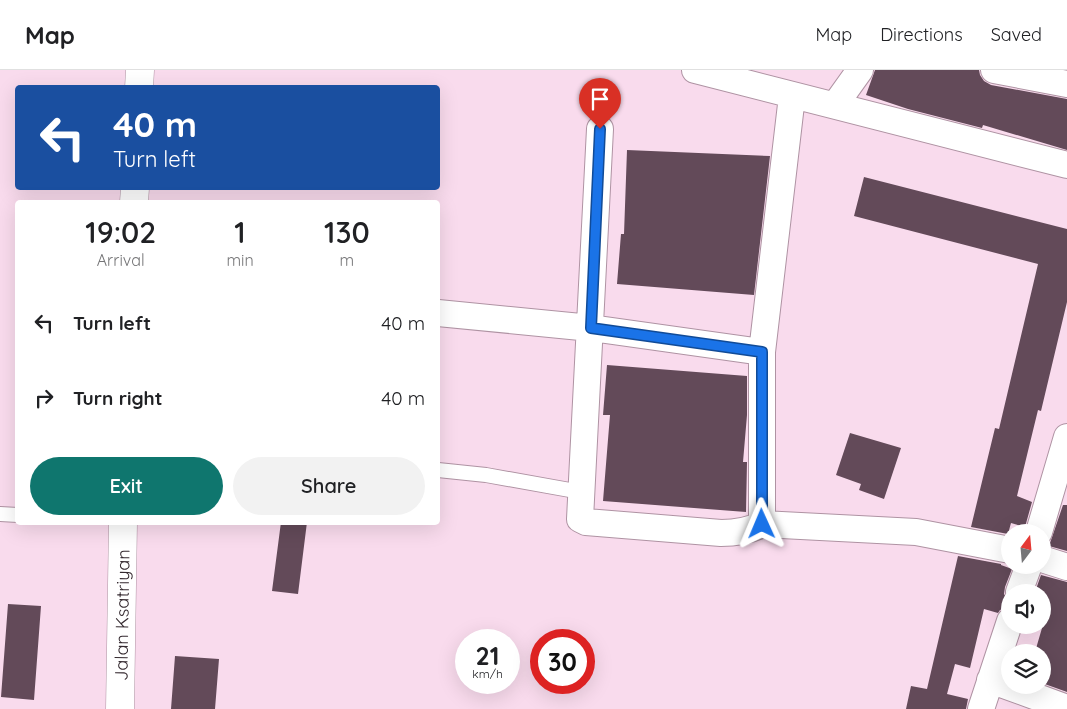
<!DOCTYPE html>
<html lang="en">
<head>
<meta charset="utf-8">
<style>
  :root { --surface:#fff; --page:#f2f2f2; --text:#202124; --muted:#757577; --line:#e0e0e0; --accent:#0f766e }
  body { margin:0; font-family:Quicksand,sans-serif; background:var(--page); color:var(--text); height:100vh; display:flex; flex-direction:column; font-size:19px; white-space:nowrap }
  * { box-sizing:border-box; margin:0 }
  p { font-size:16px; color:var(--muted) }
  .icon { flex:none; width:28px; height:28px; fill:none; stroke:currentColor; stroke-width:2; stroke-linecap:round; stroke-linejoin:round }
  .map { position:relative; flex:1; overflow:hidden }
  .panel { position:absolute; left:15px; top:130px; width:425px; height:325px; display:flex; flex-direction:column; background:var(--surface); border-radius:5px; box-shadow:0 5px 20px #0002 }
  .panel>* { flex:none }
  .guide { position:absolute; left:15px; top:15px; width:425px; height:105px; border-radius:5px; box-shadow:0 5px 20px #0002; background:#1a4fa0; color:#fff; overflow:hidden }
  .needle { width:32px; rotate:16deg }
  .controls { position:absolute; left:1001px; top:454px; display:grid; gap:10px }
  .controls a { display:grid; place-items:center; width:50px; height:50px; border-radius:50%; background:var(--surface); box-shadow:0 5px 20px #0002; font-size:25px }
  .speed { position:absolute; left:455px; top:559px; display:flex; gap:10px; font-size:25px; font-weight:700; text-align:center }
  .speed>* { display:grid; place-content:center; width:65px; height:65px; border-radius:50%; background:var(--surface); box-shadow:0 5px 20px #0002; line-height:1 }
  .speed small { font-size:12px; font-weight:400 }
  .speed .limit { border:8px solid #d22; background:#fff; color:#111 }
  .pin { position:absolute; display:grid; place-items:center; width:42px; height:42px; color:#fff; margin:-51px -21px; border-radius:50% 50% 50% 0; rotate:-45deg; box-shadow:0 0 5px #0007 }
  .pin .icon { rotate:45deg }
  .me { position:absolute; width:55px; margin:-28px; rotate:359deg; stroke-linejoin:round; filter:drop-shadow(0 0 4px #0008) }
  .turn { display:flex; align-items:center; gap:18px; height:105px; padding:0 15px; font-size:22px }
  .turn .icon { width:65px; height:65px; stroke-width:2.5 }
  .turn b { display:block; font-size:35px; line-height:42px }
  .eta { display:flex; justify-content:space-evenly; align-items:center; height:85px; text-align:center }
  .eta b { font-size:30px; font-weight:600; line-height:35px }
  .cta { display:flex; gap:10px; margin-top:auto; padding:10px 15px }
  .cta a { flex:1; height:58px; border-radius:30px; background:var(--accent); color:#fff; font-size:20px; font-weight:600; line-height:58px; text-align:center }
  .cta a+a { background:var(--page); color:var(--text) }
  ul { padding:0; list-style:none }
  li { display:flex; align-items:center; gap:15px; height:75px; padding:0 15px }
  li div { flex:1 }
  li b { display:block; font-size:19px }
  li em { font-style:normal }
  header { display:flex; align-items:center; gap:30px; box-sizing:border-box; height:70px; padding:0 25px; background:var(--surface); border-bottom:1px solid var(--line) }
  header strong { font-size:24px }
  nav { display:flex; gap:28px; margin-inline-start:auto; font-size:18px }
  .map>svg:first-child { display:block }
  .building { fill:#634a59 }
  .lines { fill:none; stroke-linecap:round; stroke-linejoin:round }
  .lane-casing { stroke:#af93a3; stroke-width:16 }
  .street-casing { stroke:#af93a3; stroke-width:28 }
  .secondary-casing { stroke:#af93a3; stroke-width:29 }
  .lane { stroke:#fff; stroke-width:14 }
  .street { stroke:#fff; stroke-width:26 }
  .secondary { stroke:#fff; stroke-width:28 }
  .route-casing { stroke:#114b97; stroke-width:12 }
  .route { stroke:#1a73e8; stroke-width:9 }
  .labels { text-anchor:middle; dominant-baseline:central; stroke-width:5; stroke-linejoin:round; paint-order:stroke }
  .street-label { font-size:18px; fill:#34292f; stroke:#ffecf7 }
</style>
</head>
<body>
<header>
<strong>Map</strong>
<nav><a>Map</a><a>Directions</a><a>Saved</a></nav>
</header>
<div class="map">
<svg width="1067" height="639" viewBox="0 0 1067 639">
  <rect width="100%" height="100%" fill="#f9dbed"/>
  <path class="building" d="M875 0H979L980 5 984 11 991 15 1067 29V80L983 55 982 58 908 39 866 25Z
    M627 80 770 86 754 225 617 214 621 164H624Z
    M864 107 1067 159V232L1041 341 1038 340 1017 426 1032 432 1025 457 1011 453 1008 464 971 457 995 358 999 359 1038 194 854 146Z
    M607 295 747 306V345L743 392H747L746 442 603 431 610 345H603Z
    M850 363 901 378 884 429 859 420 861 414 836 405Z
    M1063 435H1067V481L1049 476Z
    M281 452H307L298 524 272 521Z
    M958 486 1001 494V495L1012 499 1005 517 1004 524 1010 533V536L1000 540 998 543 984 539 970 598 955 594 947 624 968 629 966 639H906L911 616 927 619Z
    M1041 505 1067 512V622L1042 613V582H1035L1042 558 1034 555H1042V522H1035Z
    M8 534 41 536 34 630 1 627Z
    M175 586 219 589 215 639H171Z"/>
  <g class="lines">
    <g class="lane-casing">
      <path id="lane" d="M438 400 486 405 581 422
        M0 444 18 445"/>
    </g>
    <g class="street-casing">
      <path id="street" d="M695 0 1067 95
        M994 0 1067 14
        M835 35 860 0
        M600 59 580 449 586 452 721 463C736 463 749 461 762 454V282L792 26
        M438 243 591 258 762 282
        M762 454 916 462 1010 480
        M1039 462 1067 367
        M1042 489 1067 497
        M1019 522 1029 495
        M990 610 1067 638
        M981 639 1010 551"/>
    </g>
    <g class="secondary-casing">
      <g id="secondary">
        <path d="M139 18 140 0"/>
        <path d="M134 132 135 118"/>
        <path id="s1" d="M120 639 123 452"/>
      </g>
    </g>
    <use href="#lane" class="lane"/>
    <use href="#street" class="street"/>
    <use href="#secondary" class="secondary"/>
  </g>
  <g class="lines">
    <g class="route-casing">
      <path id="route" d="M600 59 591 258 762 282V454"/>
    </g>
    <use href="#route" class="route"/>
  </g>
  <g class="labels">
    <g class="street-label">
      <text stroke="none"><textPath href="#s1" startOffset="94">Jalan Ksatriyan</textPath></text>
    </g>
  </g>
</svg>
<div class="controls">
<a><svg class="needle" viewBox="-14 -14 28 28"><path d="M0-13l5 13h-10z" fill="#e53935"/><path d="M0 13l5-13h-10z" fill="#757577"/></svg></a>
<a><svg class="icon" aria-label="sound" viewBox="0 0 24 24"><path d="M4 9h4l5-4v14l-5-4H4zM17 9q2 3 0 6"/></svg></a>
<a><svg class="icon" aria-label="layers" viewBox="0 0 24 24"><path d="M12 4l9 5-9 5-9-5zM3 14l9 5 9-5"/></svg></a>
</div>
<div class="speed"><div>21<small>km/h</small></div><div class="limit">30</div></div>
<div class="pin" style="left:600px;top:59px;background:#d93025"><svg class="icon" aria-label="arrive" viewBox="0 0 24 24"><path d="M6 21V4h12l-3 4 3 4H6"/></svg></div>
<svg class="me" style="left:762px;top:454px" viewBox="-20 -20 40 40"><path d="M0-17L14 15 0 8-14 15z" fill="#1a73e8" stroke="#fff" stroke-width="4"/></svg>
<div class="guide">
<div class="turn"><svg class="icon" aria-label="left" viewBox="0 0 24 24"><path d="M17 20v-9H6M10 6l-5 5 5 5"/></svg><div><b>40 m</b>Turn left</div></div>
</div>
<section class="panel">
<div class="eta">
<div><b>19:02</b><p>Arrival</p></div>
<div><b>1</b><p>min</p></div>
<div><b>130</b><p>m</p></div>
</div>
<ul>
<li><svg class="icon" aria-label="left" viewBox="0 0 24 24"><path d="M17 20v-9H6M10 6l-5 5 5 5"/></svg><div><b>Turn left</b></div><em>40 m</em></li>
<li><svg class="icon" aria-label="right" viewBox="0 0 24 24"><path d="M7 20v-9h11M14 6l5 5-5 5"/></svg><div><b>Turn right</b></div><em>40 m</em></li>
</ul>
<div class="cta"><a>Exit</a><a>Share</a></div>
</section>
</div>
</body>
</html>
